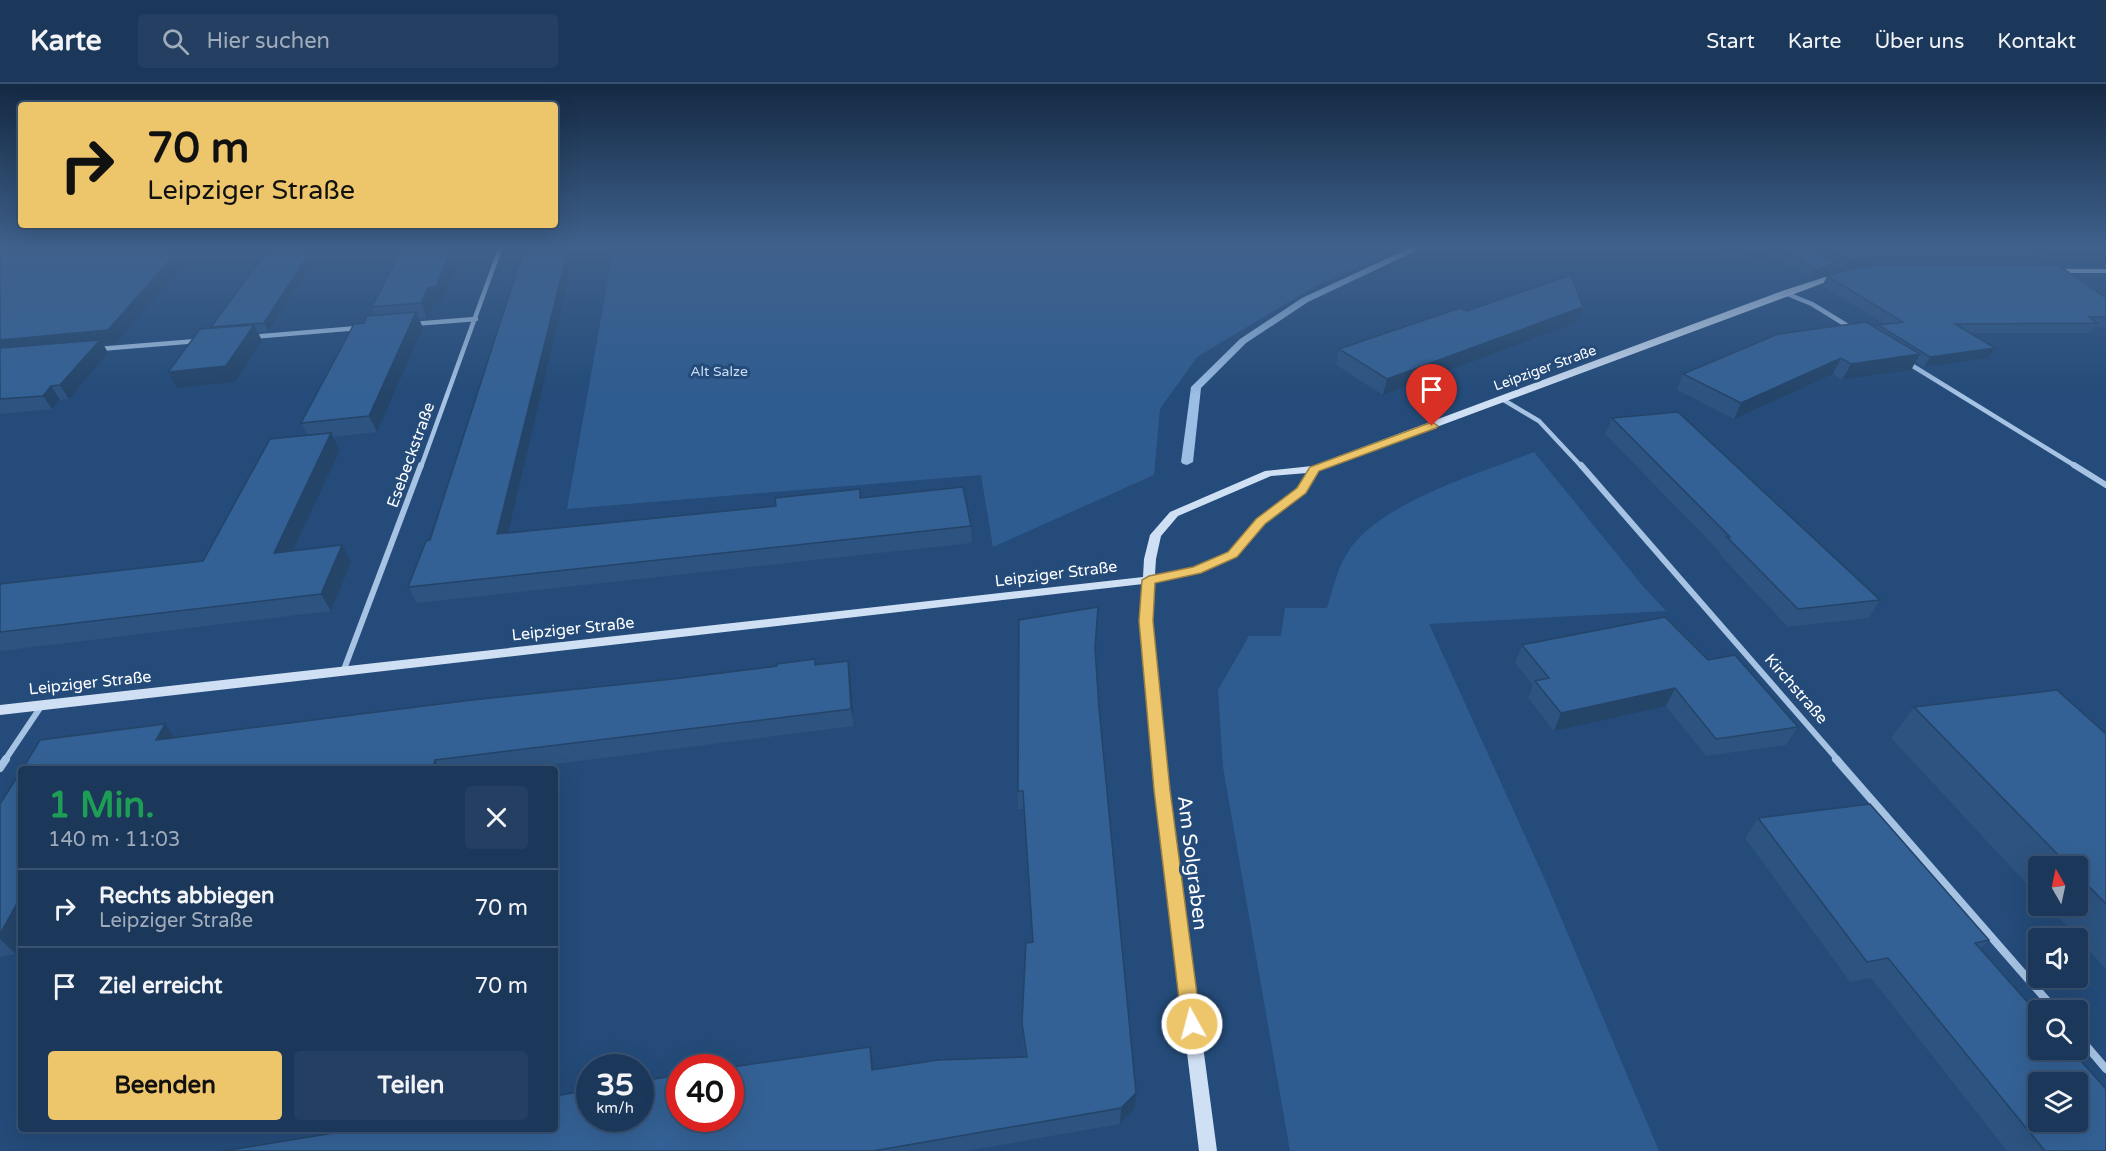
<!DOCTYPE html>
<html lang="de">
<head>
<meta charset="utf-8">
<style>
  :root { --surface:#1b385b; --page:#243f61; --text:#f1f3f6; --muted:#a0acbb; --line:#395271; --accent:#edc56a }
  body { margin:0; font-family:"Varela Round",sans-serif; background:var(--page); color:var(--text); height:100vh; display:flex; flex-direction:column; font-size:22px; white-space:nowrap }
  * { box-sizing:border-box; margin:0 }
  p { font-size:20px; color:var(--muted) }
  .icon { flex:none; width:33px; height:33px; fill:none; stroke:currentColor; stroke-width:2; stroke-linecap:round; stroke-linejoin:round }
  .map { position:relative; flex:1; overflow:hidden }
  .sheet { position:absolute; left:18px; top:682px; width:540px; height:366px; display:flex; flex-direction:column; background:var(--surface); border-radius:6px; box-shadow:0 6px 24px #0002,0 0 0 2px var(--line) }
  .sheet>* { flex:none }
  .hud { position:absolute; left:18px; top:18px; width:540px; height:126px; border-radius:6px; box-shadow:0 6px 24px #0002,0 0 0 2px var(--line); background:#edc56a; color:#111; overflow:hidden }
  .needle { width:39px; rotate:351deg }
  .fabs { position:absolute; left:2028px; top:772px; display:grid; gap:12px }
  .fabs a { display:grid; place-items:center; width:60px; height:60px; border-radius:6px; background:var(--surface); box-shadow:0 6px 24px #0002,0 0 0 2px var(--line); font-size:30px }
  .speed { position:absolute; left:576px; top:970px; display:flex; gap:12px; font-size:30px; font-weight:700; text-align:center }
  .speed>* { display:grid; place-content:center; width:78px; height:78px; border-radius:50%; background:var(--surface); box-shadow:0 6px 24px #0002,0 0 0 2px var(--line); line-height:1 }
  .speed small { font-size:15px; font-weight:400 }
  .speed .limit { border:9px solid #d22; background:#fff; color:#111 }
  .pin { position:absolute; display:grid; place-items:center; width:51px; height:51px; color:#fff; margin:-62px -26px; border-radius:50% 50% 50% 0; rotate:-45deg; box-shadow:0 0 6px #0007 }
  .pin .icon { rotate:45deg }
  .me { position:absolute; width:66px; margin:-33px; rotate:353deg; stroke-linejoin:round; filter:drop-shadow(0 0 4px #0008) }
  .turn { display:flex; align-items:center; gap:21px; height:126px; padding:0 30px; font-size:27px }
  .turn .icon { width:78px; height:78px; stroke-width:2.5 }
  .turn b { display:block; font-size:42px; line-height:51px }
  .round { display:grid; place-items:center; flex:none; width:63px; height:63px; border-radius:6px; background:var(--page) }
  .headline { display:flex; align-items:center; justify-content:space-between; height:102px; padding:0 30px }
  h1 { font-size:36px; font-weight:700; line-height:45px; color:#1e9e55 }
  .button { display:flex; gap:12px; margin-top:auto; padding:12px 30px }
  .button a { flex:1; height:69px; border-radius:6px; background:var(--accent); color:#111; font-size:24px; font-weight:700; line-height:69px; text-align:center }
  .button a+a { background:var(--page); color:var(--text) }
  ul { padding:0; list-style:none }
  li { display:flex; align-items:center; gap:18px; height:78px; padding:0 30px; border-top:2px solid var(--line) }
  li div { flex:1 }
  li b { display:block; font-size:22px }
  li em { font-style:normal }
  header { display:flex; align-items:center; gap:36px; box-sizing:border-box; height:84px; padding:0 30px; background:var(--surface); border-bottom:2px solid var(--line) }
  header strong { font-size:28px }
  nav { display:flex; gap:33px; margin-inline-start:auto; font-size:21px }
  .search { width:420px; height:54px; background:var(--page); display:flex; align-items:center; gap:15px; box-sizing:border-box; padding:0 21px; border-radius:6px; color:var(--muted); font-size:22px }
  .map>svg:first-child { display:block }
  .green { fill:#2f5c90 }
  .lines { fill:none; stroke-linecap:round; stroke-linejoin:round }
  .stream { fill:#9abee4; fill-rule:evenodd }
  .street-far2 { stroke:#a6c3e4; stroke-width:4.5 }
  .street-far1 { stroke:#a6c3e4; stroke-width:6 }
  .street { stroke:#a6c3e4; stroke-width:8 }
  .secondary { fill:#cfe0f4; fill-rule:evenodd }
  .wall { fill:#2d5380 }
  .shaded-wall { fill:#244468 }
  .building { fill:#346195; stroke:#244468; stroke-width:1.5; fill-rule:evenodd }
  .route { fill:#edc56a; stroke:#9a8045; stroke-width:1.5 }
  .labels { text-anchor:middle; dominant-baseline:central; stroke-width:6; stroke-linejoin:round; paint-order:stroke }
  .far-street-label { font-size:14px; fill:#fff; stroke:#244b79 }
  .far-park-label { font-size:14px; fill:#c9ddf3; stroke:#244b79 }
  .street-label { font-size:16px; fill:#fff; stroke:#244b79 }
  .near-street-label { font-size:20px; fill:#fff; stroke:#244b79 }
</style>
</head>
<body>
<header>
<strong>Karte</strong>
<div class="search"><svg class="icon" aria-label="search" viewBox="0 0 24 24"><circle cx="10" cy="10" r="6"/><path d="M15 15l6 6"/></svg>Hier suchen</div>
<nav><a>Start</a><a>Karte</a><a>Über uns</a><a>Kontakt</a></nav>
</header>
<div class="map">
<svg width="2106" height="1067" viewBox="0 0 2106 1067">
  <rect width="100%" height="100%" fill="#244b79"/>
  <path class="green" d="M614 162H1407L1319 200 1197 273 1160 325 1154 391 993 463 981 391 567 425Z
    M1534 368 1642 501 1666 527 1429 540 1546 798 1659 1067H1290L1223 683 1218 606 1249 552H1281L1285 524H1327C1333 504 1338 482 1350 465 1382 418 1481 389 1534 368Z"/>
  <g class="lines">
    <path class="stream" d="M1414 162H1426L1308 218 1246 259 1201 304 1193 378 1187 381 1183 380 1181 378 1191 303 1240 255 1302 214Z"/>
    <path class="street-far2" d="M1785 209 1812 220 1851 244
      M413 240 476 235
      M252 253 358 244
      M99 265 197 257
      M1908 279 2077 383
      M1502 315 1539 337 1582 383
      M421 383 501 162"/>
    <path class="street-far1" d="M1581 381 1838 676
      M2074 381 2106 401
      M343 588 421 381
      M5 676 42 621"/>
    <path class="street" d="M1836 675 2056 927
      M0 684 6 675
      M2078 952 2106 985"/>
    <path class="secondary" d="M2047 185H2106V189H2047Z
      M1838 189 1845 191 1318 387 1306 408 1265 439 1236 472 1200 489 1154 499 1152 537 1169 706 1217 1067H1199L1155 706 1140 537 1143 500 0 631V621L1143 493 1144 475 1150 451 1170 428 1265 387 1312 382 1782 207ZM1307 389 1298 404 1257 435 1228 468 1193 483 1155 491 1156 475 1161 452 1178 432 1271 392Z"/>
  </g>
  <path class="wall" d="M5 162H199L116 259 103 260 108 269 69 315 60 316 52 325 0 330V167Z
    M271 162H323L268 247 258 248 262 257 235 298 177 304 168 288 212 244 211 243Z
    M403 162H464L442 218 434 219 427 234 419 235 423 244 377 348 333 353 340 366 293 467 351 478 331 527 0 567V500L203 477 308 351 301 339 364 239 375 232 372 223Z
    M525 162H656L655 166 574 171 508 449 861 414 971 442 972 459 417 519 408 503 430 456Z
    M1702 162H2029L2045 173 2040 181 2106 214V243H2094L2090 249H1971L1995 264 1988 274 1924 283 1915 278 1911 286 1842 296 1833 290 1734 335 1677 306 1683 290 1876 244 1878 241 1885 240 1822 202 1827 192 1854 184 1845 185 1835 181 1831 189 1811 195 1772 172 1744 181Z
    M1583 223 1578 238 1383 311 1336 281 1339 265 1467 227Z
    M1612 334 1880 516 1869 534 1788 543 1719 470 1720 468 1605 350Z
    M1522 561 1708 576 1798 643 1786 661 1706 672 1666 622 1554 647 1528 614 1533 601 1515 579Z
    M1096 567 1099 624 1134 1025 1120 1040 966 1067H223L873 979 874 985 1025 974 1023 956 1022 939 1033 858 1024 725H1018V707Z
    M815 575 816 581 851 594 854 642 508 686H22L165 640 175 654 673 595 777 582Z
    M1914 623 2106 650V885L2048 822H2078V783H2038V812L1891 654Z
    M21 687V862L16 870 0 873V720Z
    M1758 734 1989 856 1980 865 2106 1067H2007L1871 894 1850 898 1745 754Z"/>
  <path class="shaded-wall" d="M182 162H199L116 259 103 260 108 269 69 315 60 301 0 270V256Z
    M314 162H323L268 247 264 239Z
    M453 162H464L442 218 434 219 427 234 421 219 428 204Z
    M569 162H571L574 171 504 466 497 450Z
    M1776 163 1772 172 1744 181 1748 172Z
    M1877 172 1872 182 1845 185 1849 176Z
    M1836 179 1831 189 1811 195 1816 186Z
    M1583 223 1578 238 1383 311 1387 295Z
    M416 228 423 244 377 348 369 332Z
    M254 241 262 257 235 298 177 304 168 288Z
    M1995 264 1988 274 1924 283 1930 273Z
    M1920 270 1911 286 1842 296 1851 280Z
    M1841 274 1833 290 1734 335 1741 319Z
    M51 302 60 316 52 325 43 312Z
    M331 349 340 366 284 486 274 469Z
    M342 461 351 478 331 527 321 510Z
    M848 577 851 594 854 642 851 625Z
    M1675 604 1666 622 1554 647 1561 629Z
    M165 640 178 658 156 656Z
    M435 676 440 686H432Z
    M21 812V862L16 870 0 855V850Z
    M870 963 873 979 876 1002 872 986Z
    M1136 1009 1134 1025 1120 1040 1121 1024Z"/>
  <path class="building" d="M5 162H182L108 246 0 256V167Z
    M271 162H314L264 239 211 243Z
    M403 162H453L436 203 428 204 421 219 372 223Z
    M525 162H569L497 450 776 422 775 414 860 405V414L963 403 971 442 408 503 426 457 430 456Z
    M1727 162H1800L1836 179 1816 186 1776 163 1748 172Z
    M1821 162H2029L2045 173 1877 172 1849 176Z
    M1877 181H2058L2106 214V233H2089L2097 239 1955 240 1995 264 1930 273 1878 241 1903 238 1827 192 1850 185Z
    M1571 191 1583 223 1387 295 1339 265 1460 224 1467 227Z
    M416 228 369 332 301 339 354 240 364 239 367 232Z
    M1866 238 1920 270 1851 280 1841 274 1741 319 1683 290 1778 250Z
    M254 241 226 282 168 288 200 245Z
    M100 256 60 301 51 302 43 312 0 315V264Z
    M1678 328 1880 516 1798 525 1727 453H1730L1612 334Z
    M331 349 274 469 342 461 321 510 0 548V500L203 477 270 355Z
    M1098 523 1095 564 1099 624 1136 1009 1121 1024 873 1067H223L352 1046H555V1012L590 1006V1035H640V997L680 991V1035H730V984H725L870 963 872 986 938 976 1027 973 1022 939 1026 859 1033 858 1023 707H1018L1019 536Z
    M1665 533 1708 576 1735 571 1798 643 1716 655 1675 604 1561 629 1535 597 1549 594 1522 561Z
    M815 575V581L848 577 851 625 435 676 432 686H22L40 656 165 640 156 656 472 616 673 595 777 582V580Z
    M2057 606 2106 650V820L2078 791V783H2070L1914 623Z
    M21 687V812L0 850V720Z
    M1870 720 1989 856 1975 859 2038 930V966H2071L2106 1005V1067H2045L1888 874 1867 878 1758 734ZM2038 999H2078V1038H2038Z"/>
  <linearGradient id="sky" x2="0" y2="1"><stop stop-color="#142943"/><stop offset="0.52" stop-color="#3f618c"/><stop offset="1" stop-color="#3f618c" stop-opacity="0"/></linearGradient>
  <rect width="2106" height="312" fill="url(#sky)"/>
  <path class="route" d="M1432 338 1438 342 1436 344 1319 387 1306 409 1265 440 1237 473 1201 489 1155 499 1153 537 1170 706 1201 940 1198 947 1192 949 1185 947 1182 940 1154 706 1139 537 1142 496 1149 492 1193 483 1228 468 1256 435 1297 404 1310 383Z"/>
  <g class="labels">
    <g class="far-street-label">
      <text transform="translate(1545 284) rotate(-20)">Leipziger Straße</text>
    </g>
    <g class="far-park-label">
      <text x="719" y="287">Alt Salze</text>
    </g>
    <g class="street-label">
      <text transform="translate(411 371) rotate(-70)">Esebeckstraße</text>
      <text transform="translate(1056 490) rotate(-7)">Leipziger Straße</text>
      <text transform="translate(573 545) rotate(-6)">Leipziger Straße</text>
      <text transform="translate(90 599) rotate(-6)">Leipziger Straße</text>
      <text transform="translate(1796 605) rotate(49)">Kirchstraße</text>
    </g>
    <g class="near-street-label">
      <text transform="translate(1192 779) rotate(83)">Am Solgraben</text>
    </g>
  </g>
</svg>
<div class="fabs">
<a><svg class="needle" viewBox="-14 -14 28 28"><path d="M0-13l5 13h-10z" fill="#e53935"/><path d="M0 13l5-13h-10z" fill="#a0acbb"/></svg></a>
<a><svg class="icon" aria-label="sound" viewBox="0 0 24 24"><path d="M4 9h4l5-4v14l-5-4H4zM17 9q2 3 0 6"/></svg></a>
<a><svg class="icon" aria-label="search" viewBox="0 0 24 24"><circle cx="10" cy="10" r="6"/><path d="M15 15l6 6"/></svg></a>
<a><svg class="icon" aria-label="layers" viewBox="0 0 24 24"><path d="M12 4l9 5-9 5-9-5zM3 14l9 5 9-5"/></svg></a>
</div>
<div class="speed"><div>35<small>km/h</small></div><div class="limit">40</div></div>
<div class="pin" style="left:1432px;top:342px;background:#d93025"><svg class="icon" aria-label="arrive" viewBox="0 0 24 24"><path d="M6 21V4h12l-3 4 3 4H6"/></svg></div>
<svg class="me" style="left:1192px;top:940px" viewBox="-20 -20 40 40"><circle r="17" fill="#edc56a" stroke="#fff" stroke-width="3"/><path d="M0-11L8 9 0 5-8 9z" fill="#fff"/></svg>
<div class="hud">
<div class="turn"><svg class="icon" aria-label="right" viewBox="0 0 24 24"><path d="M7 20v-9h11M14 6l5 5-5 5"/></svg><div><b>70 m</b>Leipziger Straße</div></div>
</div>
<section class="sheet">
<div class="headline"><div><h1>1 Min.</h1><p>140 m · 11:03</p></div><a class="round"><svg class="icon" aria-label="close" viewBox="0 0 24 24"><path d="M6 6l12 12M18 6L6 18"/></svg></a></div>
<ul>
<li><svg class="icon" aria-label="right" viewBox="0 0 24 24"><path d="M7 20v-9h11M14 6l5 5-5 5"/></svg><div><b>Rechts abbiegen</b><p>Leipziger Straße</p></div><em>70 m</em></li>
<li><svg class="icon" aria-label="arrive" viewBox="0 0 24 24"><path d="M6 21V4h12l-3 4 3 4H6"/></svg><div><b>Ziel erreicht</b></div><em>70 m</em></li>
</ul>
<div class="button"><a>Beenden</a><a>Teilen</a></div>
</section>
</div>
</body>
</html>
